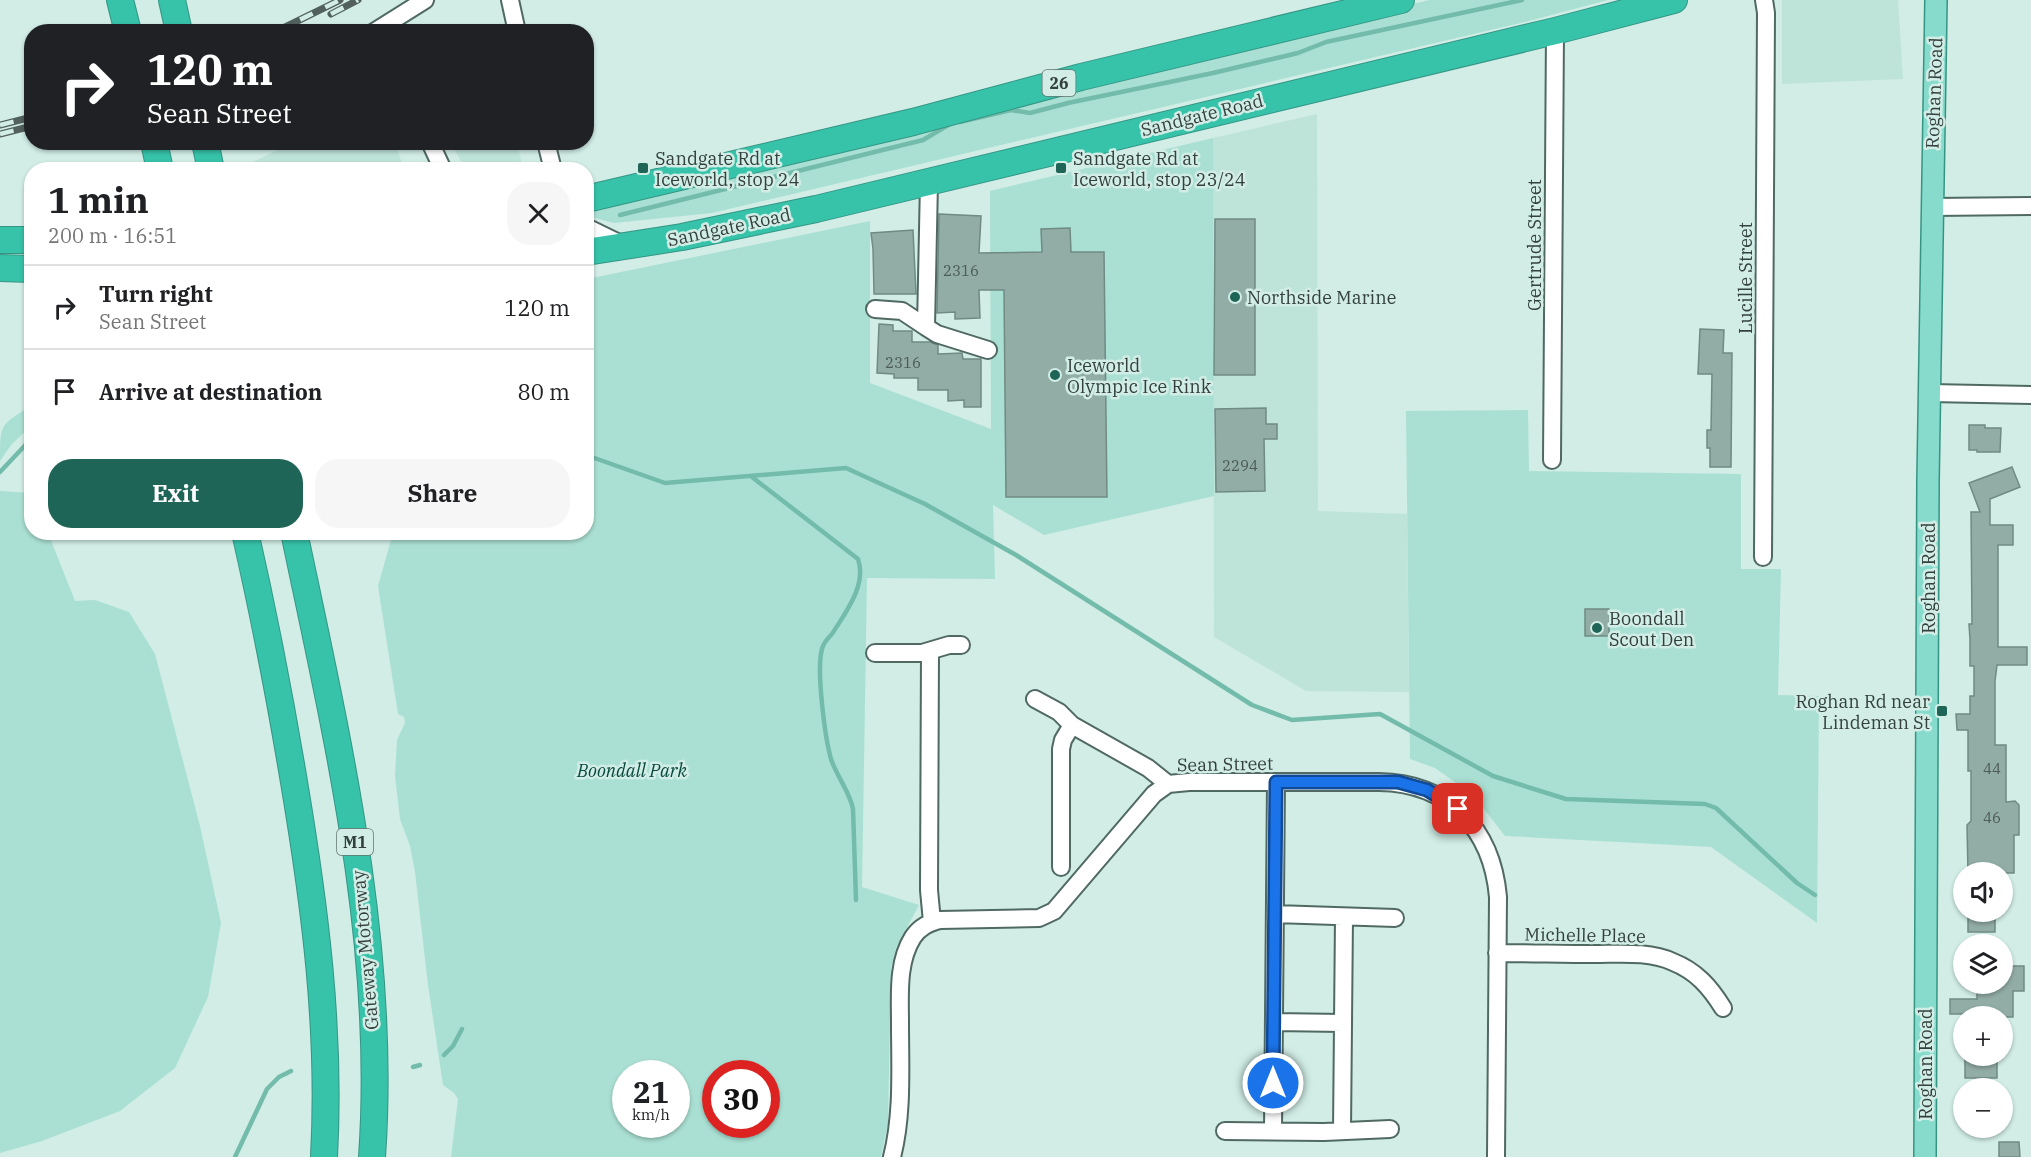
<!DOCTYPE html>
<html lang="en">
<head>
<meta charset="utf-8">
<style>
  :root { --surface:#fff; --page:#f6f6f6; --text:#202124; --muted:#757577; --line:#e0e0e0; --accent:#1e6457 }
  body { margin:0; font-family:"IBM Plex Serif",serif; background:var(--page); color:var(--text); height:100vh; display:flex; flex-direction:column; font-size:22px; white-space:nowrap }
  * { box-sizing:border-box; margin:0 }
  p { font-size:20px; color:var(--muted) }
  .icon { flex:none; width:33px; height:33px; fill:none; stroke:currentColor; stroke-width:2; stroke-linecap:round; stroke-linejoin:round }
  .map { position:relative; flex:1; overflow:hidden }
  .side { position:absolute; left:24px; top:162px; width:570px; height:378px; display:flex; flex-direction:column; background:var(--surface); border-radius:24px; box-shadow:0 2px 4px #0004 }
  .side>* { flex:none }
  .guide { position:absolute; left:24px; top:24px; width:570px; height:126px; border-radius:24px; box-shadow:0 2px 4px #0004; background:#202124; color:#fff; overflow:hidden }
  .controls { position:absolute; left:1953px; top:862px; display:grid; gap:12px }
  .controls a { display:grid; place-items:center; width:60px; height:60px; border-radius:50%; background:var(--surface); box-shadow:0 2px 4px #0004; font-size:30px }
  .speed { position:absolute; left:612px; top:1060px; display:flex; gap:12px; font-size:30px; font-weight:700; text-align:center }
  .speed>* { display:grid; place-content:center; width:78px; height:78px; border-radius:50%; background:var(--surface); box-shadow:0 2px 4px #0004; line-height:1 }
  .speed small { font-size:15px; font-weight:400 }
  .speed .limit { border:9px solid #d22; background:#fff; color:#111 }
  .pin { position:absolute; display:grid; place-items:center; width:51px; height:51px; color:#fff; margin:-26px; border-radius:12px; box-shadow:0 3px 9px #0006 }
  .me { position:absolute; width:66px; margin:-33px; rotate:0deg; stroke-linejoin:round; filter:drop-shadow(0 0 4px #0008) }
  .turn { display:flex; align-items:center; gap:21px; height:126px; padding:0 24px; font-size:27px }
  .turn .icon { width:78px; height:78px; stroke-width:2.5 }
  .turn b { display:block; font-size:42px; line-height:51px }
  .round { display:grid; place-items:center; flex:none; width:63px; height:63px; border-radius:24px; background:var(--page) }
  .headline { display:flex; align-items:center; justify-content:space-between; height:102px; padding:0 24px }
  h1 { font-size:36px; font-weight:700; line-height:45px }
  .primary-button { display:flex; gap:12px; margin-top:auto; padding:12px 24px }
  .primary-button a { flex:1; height:69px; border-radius:24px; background:var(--accent); color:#fff; font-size:24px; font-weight:700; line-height:69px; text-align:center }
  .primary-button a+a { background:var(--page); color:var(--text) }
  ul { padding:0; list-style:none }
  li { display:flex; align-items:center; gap:18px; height:84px; padding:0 24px; border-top:2px solid var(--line) }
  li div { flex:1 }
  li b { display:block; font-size:22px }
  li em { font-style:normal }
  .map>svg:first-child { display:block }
  .built { fill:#bee3d9 }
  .green { fill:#aae0d3; fill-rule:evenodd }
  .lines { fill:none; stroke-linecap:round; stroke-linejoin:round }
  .stream { stroke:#73bbaa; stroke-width:4.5 }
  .building { fill:#92ada6; stroke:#708a84; stroke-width:1.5 }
  .minor-casing { stroke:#506963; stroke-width:20 }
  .major-casing { stroke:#359584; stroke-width:24 }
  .highway-casing { stroke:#359584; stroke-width:28 }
  .minor { stroke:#fff; stroke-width:16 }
  .major { stroke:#86dbcc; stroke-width:21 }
  .highway { stroke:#36c3aa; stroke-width:26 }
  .rail-casing { stroke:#52615e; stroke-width:7 }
  .rail { stroke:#d1ede6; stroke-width:4.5; stroke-dasharray:14; stroke-linecap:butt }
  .route-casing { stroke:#114b97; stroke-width:15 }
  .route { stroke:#1a73e8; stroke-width:10 }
  .poi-dot { fill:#1e6457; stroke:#d1ede6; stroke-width:2 }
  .labels { text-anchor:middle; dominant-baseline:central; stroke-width:5; stroke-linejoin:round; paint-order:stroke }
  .number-label { font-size:15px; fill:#4c5b57 }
  .shield { fill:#d1ede6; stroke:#637470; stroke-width:1.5 }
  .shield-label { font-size:16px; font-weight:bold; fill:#34403d }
  .street-label { font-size:18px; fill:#34403d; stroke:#d1ede6 }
  .poi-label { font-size:18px; fill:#34403d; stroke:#d1ede6; text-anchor:start }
  .park-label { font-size:18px; font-style:italic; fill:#094a3f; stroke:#d1ede6 }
</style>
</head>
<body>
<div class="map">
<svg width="2031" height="1157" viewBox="0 0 2031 1157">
  <rect width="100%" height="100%" fill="#d1ede6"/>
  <path class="built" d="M1782 0H1898L1903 79 1782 84Z
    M1317 114 1318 511 1407 514 1409 692 1306 691 1214 637 1213 138Z
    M395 143 404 169H252L251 163 292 143Z
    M451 143H517L523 169H465Z"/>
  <path class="green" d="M1429 0H1608L1529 21 712 213 614 223 591 217 595 210 979 111Z
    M1213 138 1214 496 1044 535 993 505 995 579 867 578 862 887 919 905 896 948 891 969 888 1123 881 1157H451L458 1099 454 1093 443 1085 428 985 415 872 410 846 400 819 395 776 397 740 405 723 404 717 398 714 378 586 393 533 586 532 587 279 870 221V383L991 429 990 191ZM626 1074H676V1125H626ZM716 1074H766V1125H716Z
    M29 407H31V426L11 445 0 461C0 423 0 426 29 407Z
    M1528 410 1529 471 1741 474V569H1781L1778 695 1819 696 1817 923 1711 847 1505 836 1473 795 1435 768 1410 759 1406 411Z
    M0 491 31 493 32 532 48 533 75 601 95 600 129 612 155 654 200 826 221 923 208 997 175 1068 120 1111 42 1141 0 1153Z"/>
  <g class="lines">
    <path class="stream" d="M960 122 1011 110 1030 113 1068 103 1213 73 1298 53 1326 42 1522 0
      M620 215 923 140 950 124
      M586 455 665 483 846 468 925 504 1016 555 1252 705 1292 720 1380 714 1493 776 1566 799 1705 804 1716 808 1797 883 1815 895
      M0 472 32 438
      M752 477 858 559C867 585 846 612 832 634 828 638 823 644 822 649 816 669 825 738 831 759 837 777 850 792 853 809L856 900
      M444 1055 453 1046 462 1029
      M413 1067 420 1065
      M235 1157 267 1089 279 1077 291 1071"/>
  </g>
  <path class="building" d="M939 214 981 216 979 253 1042 252 1041 229 1070 228 1071 252H1104L1107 497H1006L1004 290H979L980 318 955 319V312L937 313Z
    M1215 219H1255V375H1214Z
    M913 230 916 294H874L873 249 871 233Z
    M879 324 893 325V331H912V342H930L938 345V354L962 353 963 359H981V407H964V400L948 401V390H918V378H894V374L877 373Z
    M1700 329 1724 330 1723 353H1732L1731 467H1710V448H1707V430H1711L1712 374H1698Z
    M1266 408V424H1277V439H1264L1265 491 1216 492 1215 409Z
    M1969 425H1985V428H2001L2000 452H1977V450H1969Z
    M2012 467 2020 487 1990 499V525H2013V545H1998V647H2027V665H1997L1995 681V745H2006V802L2015 801 2019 805V835H2014V873H1968L1967 825 1971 821V771H1968V730H1957L1956 714H1970V696H1974V666H1970V639L1969 624H1972L1971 512H1980L1969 483Z
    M1585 609H1609V636H1585Z
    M1968 912H1995V932H1968Z
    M2002 966H2024V991H2013V1017H1965V1014H1950V999H1977V984H2002Z
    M1965 1056H1997V1078H1965Z
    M1999 1142H2019L2020 1157H1999Z"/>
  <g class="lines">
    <g class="minor-casing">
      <path id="minor" d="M510 0 517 32
        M374 32 425 0
        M430 142 443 170
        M546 142 553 170
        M929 182 926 327 937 334 988 350
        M1932 207 2031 206
        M586 227 625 246
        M875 309 902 311 926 327
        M1930 393 2031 395
        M1552 460 1555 31
        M1763 557 1766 13 1764 0
        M930 651 929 890 932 922
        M875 653H922L949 645H961
        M1035 699 1059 712 1072 725 1148 768 1168 784
        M1061 867V749L1063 740 1072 725
        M1275 914 1395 918
        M1497 953C1530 953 1562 954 1595 954 1620 954 1649 951 1673 962 1696 971 1710 987 1723 1008
        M1274 1022 1343 1023
        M1225 1131 1324 1132 1390 1129
        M1273 1131 1276 782
        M1342 1131 1344 917
        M892 1157C903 1114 900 1067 900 1023 900 995 897 962 913 937 920 927 928 923 940 920L1039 918 1054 911 1154 794 1168 784 1189 782H1379C1449 783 1492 829 1498 897L1496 1157"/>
    </g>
    <g class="major-casing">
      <path id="major" d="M1925 1157 1928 481 1936 0"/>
    </g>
    <g class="highway-casing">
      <path id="highway" d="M120 0 128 32
        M172 0 179 32
        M154 142 160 170
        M205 142 211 170
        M586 199 913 122 1081 77 1401 0
        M0 240H32
        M586 252 682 237 816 209 1555 31 1674 0
        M0 268 32 269
        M245 532C264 615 280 698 294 782 315 907 331 1030 324 1157
        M294 532C337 737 387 946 372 1157"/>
    </g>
    <use href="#minor" class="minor"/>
    <use href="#major" class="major"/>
    <use href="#highway" class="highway"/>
    <g class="rail-casing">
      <path id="rail" d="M331 14 358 0
        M275 32 340 0
        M0 125 32 117
        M0 134 32 126"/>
    </g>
    <use href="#rail" class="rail"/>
  </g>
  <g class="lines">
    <g class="route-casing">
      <path id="route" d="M1273 1083 1276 782H1398L1427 790 1458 809"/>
    </g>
    <use href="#route" class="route"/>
  </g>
  <g class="poi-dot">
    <rect x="637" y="162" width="12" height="12" rx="3"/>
    <rect x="1055" y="162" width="12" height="12" rx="3"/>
    <circle cx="1235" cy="297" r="6"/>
    <circle cx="1055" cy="375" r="6"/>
    <circle cx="1597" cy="628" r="6"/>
    <rect x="1936" y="705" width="12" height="12" rx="3"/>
  </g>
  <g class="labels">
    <g class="number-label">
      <text x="961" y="270">2316</text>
      <text x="903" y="362">2316</text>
      <text x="1240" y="465">2294</text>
      <text x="1992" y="768">44</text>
      <text x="1992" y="817">46</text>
    </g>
    <g class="shield">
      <rect x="1042.5" y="70" width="33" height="26" rx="4.5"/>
      <rect x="337" y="829" width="36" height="26" rx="4.5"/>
    </g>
    <g class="shield-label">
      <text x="1059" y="83">26</text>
      <text x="355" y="842">M1</text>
    </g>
    <g class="street-label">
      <text transform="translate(1934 93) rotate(-88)">Roghan Road</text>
      <text transform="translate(1202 115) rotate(-14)">Sandgate Road</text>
      <text transform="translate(729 227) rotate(-12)">Sandgate Road</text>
      <text transform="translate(1534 245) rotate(-90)">Gertrude Street</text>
      <text transform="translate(1745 278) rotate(-90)">Lucille Street</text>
      <text transform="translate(1928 578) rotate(-90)">Roghan Road</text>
      <text transform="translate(1225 764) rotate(-1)">Sean Street</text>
      <text transform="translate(1585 935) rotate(1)">Michelle Place</text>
      <text transform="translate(365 950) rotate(-95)">Gateway Motorway</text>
      <text transform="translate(1925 1064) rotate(-90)">Roghan Road</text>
    </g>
    <g class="poi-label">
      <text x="655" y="158">Sandgate Rd at<tspan x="655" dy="21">Iceworld, stop 24</tspan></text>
      <text x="1073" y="158">Sandgate Rd at<tspan x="1073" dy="21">Iceworld, stop 23/24</tspan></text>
      <text x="1247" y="297">Northside Marine</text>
      <text x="1067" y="365">Iceworld<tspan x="1067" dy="21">Olympic Ice Rink</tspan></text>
      <text x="1609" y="618">Boondall<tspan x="1609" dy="21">Scout Den</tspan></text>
      <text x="1930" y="701" text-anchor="end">Roghan Rd near<tspan x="1930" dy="21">Lindeman St</tspan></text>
    </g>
    <g class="park-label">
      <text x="632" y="770">Boondall Park</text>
    </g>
  </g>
</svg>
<div class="controls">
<a><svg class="icon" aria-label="sound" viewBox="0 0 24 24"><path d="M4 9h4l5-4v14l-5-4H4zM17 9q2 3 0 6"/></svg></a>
<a><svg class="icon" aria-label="layers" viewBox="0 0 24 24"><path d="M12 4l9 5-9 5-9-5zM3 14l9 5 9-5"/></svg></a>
<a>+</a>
<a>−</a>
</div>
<div class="speed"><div>21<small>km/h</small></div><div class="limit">30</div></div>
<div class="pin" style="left:1458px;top:809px;background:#d93025"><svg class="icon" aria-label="arrive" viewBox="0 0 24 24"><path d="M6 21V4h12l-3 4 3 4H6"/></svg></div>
<svg class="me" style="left:1273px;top:1083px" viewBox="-20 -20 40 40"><circle r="17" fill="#1a73e8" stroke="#fff" stroke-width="3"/><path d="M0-11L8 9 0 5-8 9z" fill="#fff"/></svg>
<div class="guide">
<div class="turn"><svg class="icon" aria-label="right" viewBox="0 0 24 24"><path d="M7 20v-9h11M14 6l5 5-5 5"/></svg><div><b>120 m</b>Sean Street</div></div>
</div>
<section class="side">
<div class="headline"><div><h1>1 min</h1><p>200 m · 16:51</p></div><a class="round"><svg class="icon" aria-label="close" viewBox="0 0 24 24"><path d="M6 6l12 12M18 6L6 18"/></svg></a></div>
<ul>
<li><svg class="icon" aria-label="right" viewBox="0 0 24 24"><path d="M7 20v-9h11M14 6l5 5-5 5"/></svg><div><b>Turn right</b><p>Sean Street</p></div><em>120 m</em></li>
<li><svg class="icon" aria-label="arrive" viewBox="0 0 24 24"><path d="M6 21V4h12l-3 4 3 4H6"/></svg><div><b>Arrive at destination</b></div><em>80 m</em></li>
</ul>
<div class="primary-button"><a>Exit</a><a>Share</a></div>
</section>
</div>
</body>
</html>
